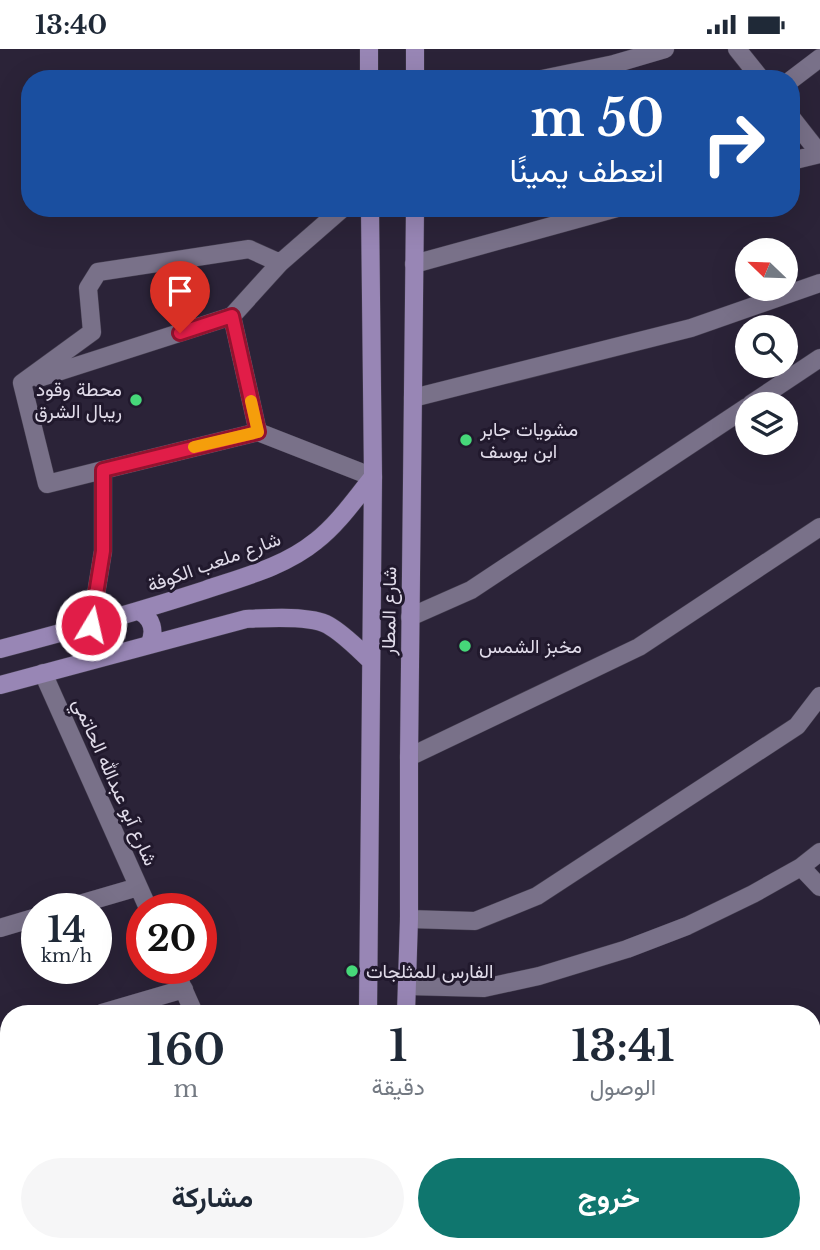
<!DOCTYPE html>
<html lang="ar">
<head>
<meta charset="utf-8">
<style>
  :root { --surface:#fff; --page:#f6f6f7; --text:#1f2937; --muted:#747a83; --accent:#0f766e }
  body { margin:0; font-family:"Libre Baskerville",Vazirmatn,serif; background:var(--page); color:var(--text); direction:rtl; height:100vh; display:flex; flex-direction:column; font-size:26px; white-space:nowrap }
  * { box-sizing:border-box; margin:0 }
  p { font-size:23px; color:var(--muted) }
  .icon { flex:none; width:38px; height:38px; fill:none; stroke:currentColor; stroke-width:2; stroke-linecap:round; stroke-linejoin:round }
  .map { position:relative; flex:1; overflow:hidden; direction:ltr }
  .sheet { position:absolute; left:0px; top:956px; width:821px; height:247px; display:flex; flex-direction:column; background:var(--surface); border-radius:28px 28px 0 0; box-shadow:0 7px 28px #0002; direction:rtl }
  .sheet>* { flex:none }
  .hud { position:absolute; left:21px; top:21px; width:779px; height:147px; border-radius:28px; box-shadow:0 7px 28px #0002; direction:rtl; background:#1a4fa0; color:#fff; overflow:hidden }
  .needle { width:46px; rotate:293deg }
  .tools { position:absolute; left:735px; top:189px; display:grid; gap:14px }
  .tools a { display:grid; place-items:center; width:63px; height:63px; border-radius:50%; background:var(--surface); box-shadow:0 7px 28px #0002; font-size:35px }
  .speed { position:absolute; left:21px; top:844px; display:flex; gap:14px; font-size:35px; font-weight:700; text-align:center }
  .speed>* { display:grid; place-content:center; width:91px; height:91px; border-radius:50%; background:var(--surface); box-shadow:0 7px 28px #0002; line-height:1 }
  .speed small { font-size:18px; font-weight:400 }
  .speed .limit { border:10px solid #d22; background:#fff; color:#111 }
  .pin { position:absolute; display:grid; place-items:center; width:60px; height:60px; color:#fff; margin:-72px -30px; border-radius:50% 50% 50% 0; rotate:-45deg; box-shadow:0 0 7px #0007 }
  .pin .icon { rotate:45deg }
  .me { position:absolute; width:77px; margin:-38px; rotate:9deg; stroke-linejoin:round; filter:drop-shadow(0 0 5px #0008) }
  .turn { display:flex; align-items:center; gap:24px; height:147px; padding:0 21px; font-size:32px }
  .turn .icon { width:91px; height:91px; stroke-width:2.5 }
  .turn b { display:block; font-size:49px; line-height:60px }
  .eta { display:flex; justify-content:space-evenly; align-items:center; height:119px; text-align:center }
  .eta b { font-size:42px; font-weight:700; line-height:49px }
  .button { display:flex; gap:14px; margin-top:auto; padding:14px 21px }
  .button a { flex:1; height:80px; border-radius:42px; background:var(--accent); color:#fff; font-size:28px; font-weight:700; line-height:80px; text-align:center }
  .button a+a { background:var(--page); color:var(--text) }
  .status { display:flex; justify-content:space-between; align-items:center; height:49px; padding:0 35px; background:var(--surface); direction:ltr }
  .status svg { height:19px; fill:currentColor }
  .map>svg:first-child { display:block }
  .lines { fill:none; stroke-linecap:round; stroke-linejoin:round }
  .minor-casing { stroke:#443e4f; stroke-width:19 }
  .major-casing { stroke:#443e4f; stroke-width:19 }
  .minor { stroke:#797189; stroke-width:18 }
  .major { stroke:#9886b5; stroke-width:18 }
  .route-casing { stroke:#92132f; stroke-width:18 }
  .route { stroke:#e11d48; stroke-width:12 }
  .slow { stroke:#f59e0b; stroke-width:12 }
  .poi-dot { fill:#46d779; stroke:#21192d; stroke-width:2.5 }
  .labels { text-anchor:middle; dominant-baseline:central; stroke-width:6; stroke-linejoin:round; paint-order:stroke }
  .poi-label { font-size:19px; fill:#e1dcea; stroke:#21192d; text-anchor:start }
  .street-label { font-size:19px; fill:#e1dcea; stroke:#21192d }
</style>
</head>
<body>
<div class="status"><b>13:40</b><svg viewBox="0 0 49 12"><path d="M0 12V9h3v3zM5 12V6h3v6zM10 12V3h3v9zM15 12V0h3v12zM26 1h20v11H26zM47 4h2v5h-2z"/></svg></div>
<div class="map">
<svg width="820" height="1201" viewBox="0 0 820 1201">
  <rect width="100%" height="100%" fill="#2b2338"/>
  <g class="lines">
    <g class="minor-casing">
      <path id="minor" d="M737 0 761 30
        M542 30 614 15 665 0
        M791 31 820 9
        M791 68 820 105
        M791 112 820 105
        M414 215 617 159
        M39 329 232 267
        M413 349 691 279 820 234
        M751 355 820 309
        M258 383 232 267 280 214 343 159
        M103 421 258 383 373 428
        M410 568 471 541 747 358
        M91 576 103 502V421L47 435 22 334 92 283 88 239 98 223 249 200 280 214
        M43 624 148 859
        M409 708 639 598 820 478
        M801 818 820 838
        M66 859 138 838
        M409 870 475 872 537 847 797 677 820 647
        M0 879 37 868
        M174 919 194 964
        M407 937 484 939 539 927 627 900 687 877 753 845 801 818 820 803
        M102 964 184 940
        M0 995 9 992
        M812 1063 820 1062
        M0 1086 9 1084"/>
    </g>
    <g class="major-casing">
      <path id="major" d="M369 0V30
        M415 0V30
        M139 562C152 569 156 582 149 596
        M0 600C69 582 137 563 205 541 243 528 284 518 316 492 338 475 355 450 373 428
        M0 636 246 570C266 569 311 566 328 576 344 585 357 599 371 612
        M368 964 373 428 370 159
        M406 964 409 870V708L415 159
        M363 1201V1194
        M405 1201V1194"/>
    </g>
    <use href="#minor" class="minor"/>
    <use href="#major" class="major"/>
  </g>
  <g class="lines">
    <g class="route-casing">
      <path id="route" d="M91 576 103 502V421L258 383 232 267 180 284"/>
    </g>
    <use href="#route" class="route"/>
    <path class="slow" d="M194 398 258 383 251 352"/>
  </g>
  <g class="poi-dot">
    <circle cx="136" cy="351" r="7"/>
    <circle cx="466" cy="391" r="7"/>
    <circle cx="465" cy="597" r="7"/>
    <circle cx="352" cy="922" r="7"/>
  </g>
  <g class="labels">
    <g class="poi-label">
      <text x="122" y="340" text-anchor="end">محطة وقود<tspan x="122" dy="22">ريبال الشرق</tspan></text>
      <text x="480" y="380">مشويات جابر<tspan x="480" dy="22">ابن يوسف</tspan></text>
      <text x="479" y="597">مخبز الشمس</text>
      <text x="366" y="922">الفارس للمثلجات</text>
    </g>
    <g class="street-label">
      <text transform="translate(214 513) rotate(-20)">شارع ملعب الكوفة</text>
      <text transform="translate(389 562) rotate(-89)">شارع المطار</text>
      <text transform="translate(115 733) rotate(66)">شارع آبو عبدالله الحاتمي</text>
    </g>
  </g>
</svg>
<div class="tools">
<a><svg class="needle" viewBox="-14 -14 28 28"><path d="M0-13l5 13h-10z" fill="#e53935"/><path d="M0 13l5-13h-10z" fill="#747a83"/></svg></a>
<a><svg class="icon" aria-label="search" viewBox="0 0 24 24"><circle cx="10" cy="10" r="6"/><path d="M15 15l6 6"/></svg></a>
<a><svg class="icon" aria-label="layers" viewBox="0 0 24 24"><path d="M12 4l9 5-9 5-9-5zM3 14l9 5 9-5"/></svg></a>
</div>
<div class="speed"><div>14<small>km/h</small></div><div class="limit">20</div></div>
<div class="pin" style="left:180px;top:284px;background:#d93025"><svg class="icon" aria-label="arrive" viewBox="0 0 24 24"><path d="M6 21V4h12l-3 4 3 4H6"/></svg></div>
<svg class="me" style="left:91px;top:576px" viewBox="-20 -20 40 40"><circle r="17" fill="#e11d48" stroke="#fff" stroke-width="3"/><path d="M0-11L8 9 0 5-8 9z" fill="#fff"/></svg>
<div class="hud">
<div class="turn"><svg class="icon" aria-label="right" viewBox="0 0 24 24"><path d="M7 20v-9h11M14 6l5 5-5 5"/></svg><div><b>50 m</b>انعطف يمينًا</div></div>
</div>
<section class="sheet">
<div class="eta">
<div><b>13:41</b><p>الوصول</p></div>
<div><b>1</b><p>دقيقة</p></div>
<div><b>160</b><p>m</p></div>
</div>
<div class="button"><a>خروج</a><a>مشاركة</a></div>
</section>
</div>
</body>
</html>
